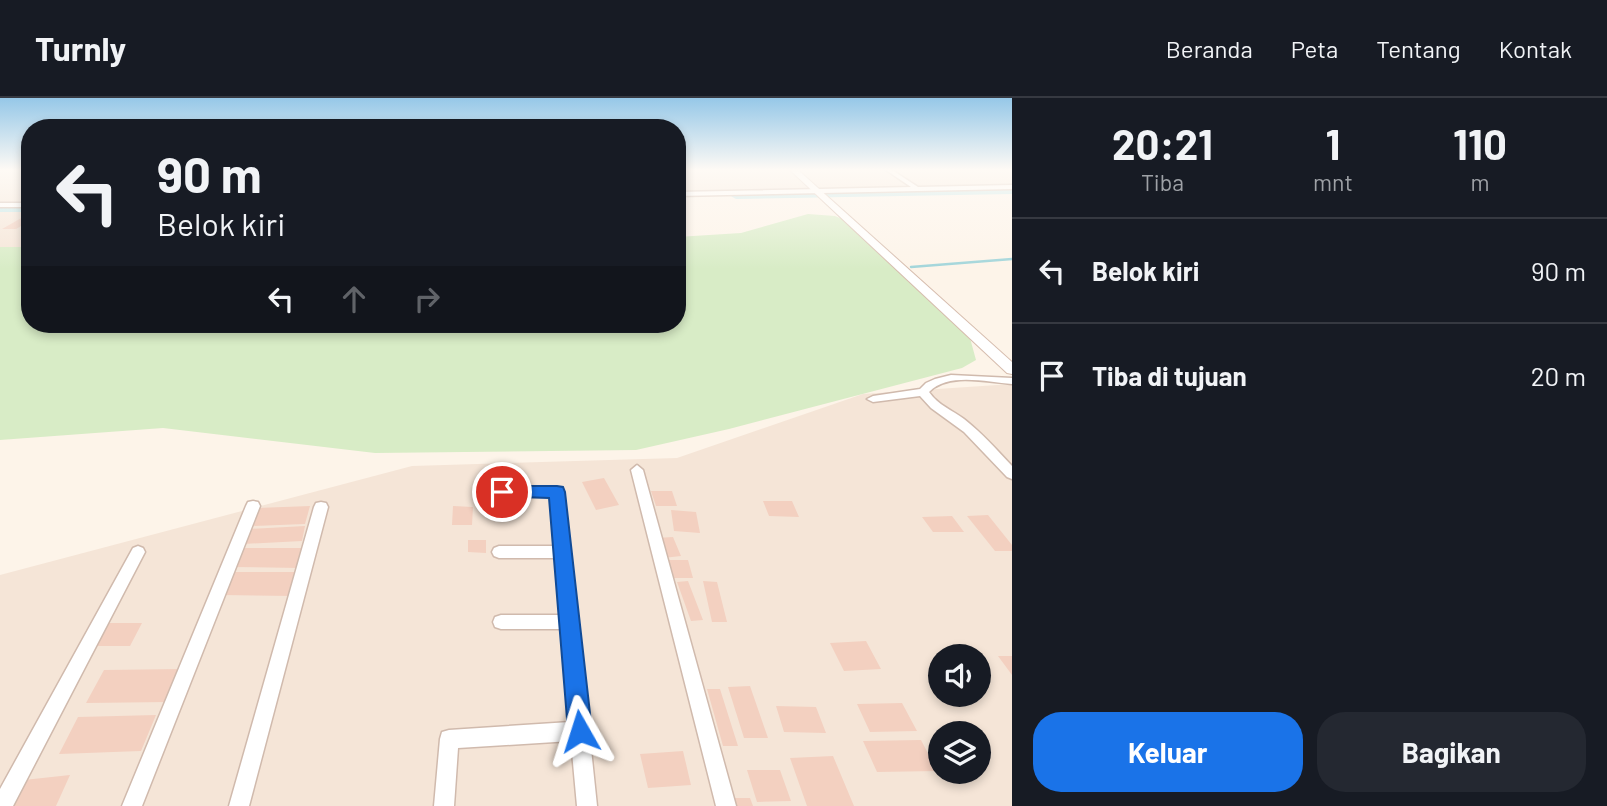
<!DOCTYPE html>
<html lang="id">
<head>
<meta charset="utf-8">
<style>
  :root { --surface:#171b24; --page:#242831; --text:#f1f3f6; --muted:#9ea1a6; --line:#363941; --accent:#1a73e8 }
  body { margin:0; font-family:Barlow,sans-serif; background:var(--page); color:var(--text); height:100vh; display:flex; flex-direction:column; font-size:26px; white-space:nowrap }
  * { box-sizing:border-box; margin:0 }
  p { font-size:23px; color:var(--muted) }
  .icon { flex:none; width:38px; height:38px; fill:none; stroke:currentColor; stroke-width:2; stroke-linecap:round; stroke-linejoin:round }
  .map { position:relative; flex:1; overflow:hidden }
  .details { display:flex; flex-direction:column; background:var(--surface); width:595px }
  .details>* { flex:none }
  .banner { position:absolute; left:21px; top:21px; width:665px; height:214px; border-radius:28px; box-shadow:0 4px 10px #0003; background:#171b24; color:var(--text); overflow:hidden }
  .controls { position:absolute; left:928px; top:546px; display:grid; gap:14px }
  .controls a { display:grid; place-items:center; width:63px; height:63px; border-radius:50%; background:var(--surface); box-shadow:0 4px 10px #0003; font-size:35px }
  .pin { position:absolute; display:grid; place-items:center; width:60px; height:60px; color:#fff; margin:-30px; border:4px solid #fff; border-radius:50%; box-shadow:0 2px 7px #0007 }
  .me { position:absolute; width:77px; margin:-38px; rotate:354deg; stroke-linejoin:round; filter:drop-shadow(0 0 5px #0008) }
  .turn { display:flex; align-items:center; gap:24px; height:147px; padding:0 21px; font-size:32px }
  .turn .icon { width:91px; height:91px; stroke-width:2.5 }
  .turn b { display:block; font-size:49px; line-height:60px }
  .lanes { display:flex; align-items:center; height:66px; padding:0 21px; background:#0003; justify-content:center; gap:35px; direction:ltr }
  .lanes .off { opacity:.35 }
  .eta { display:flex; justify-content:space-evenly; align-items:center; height:119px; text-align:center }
  .eta b { font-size:42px; font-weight:700; line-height:49px }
  .action { display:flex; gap:14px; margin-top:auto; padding:14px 21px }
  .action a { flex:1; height:80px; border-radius:28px; background:var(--accent); color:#fff; font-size:28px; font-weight:700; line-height:80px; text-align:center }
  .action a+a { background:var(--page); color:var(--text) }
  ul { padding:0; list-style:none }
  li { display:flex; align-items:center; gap:21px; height:105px; padding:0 21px; border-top:2px solid var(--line) }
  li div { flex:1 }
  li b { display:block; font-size:26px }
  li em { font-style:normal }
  header { display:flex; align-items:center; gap:42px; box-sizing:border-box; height:98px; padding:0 35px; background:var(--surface); border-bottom:2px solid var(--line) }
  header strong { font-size:33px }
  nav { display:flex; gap:38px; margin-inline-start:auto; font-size:24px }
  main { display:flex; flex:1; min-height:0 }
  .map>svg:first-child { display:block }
  .residential { fill:#f5e5d7; fill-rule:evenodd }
  .green { fill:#d8ecc6 }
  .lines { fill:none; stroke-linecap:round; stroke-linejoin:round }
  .stream { stroke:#a2d5da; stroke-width:2.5 }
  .river { fill:#bce5e8; fill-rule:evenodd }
  .building { fill:#f3d0c0 }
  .street-casing { stroke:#d0baad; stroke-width:3 }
  .secondary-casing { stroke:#d6bcad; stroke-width:2 }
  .street { fill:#fff; fill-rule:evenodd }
  .secondary { fill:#fff; fill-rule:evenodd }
  .route { fill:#1a73e8; stroke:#114b97; stroke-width:2 }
</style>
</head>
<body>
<header>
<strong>Turnly</strong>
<nav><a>Beranda</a><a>Peta</a><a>Tentang</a><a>Kontak</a></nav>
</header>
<main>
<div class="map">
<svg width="1012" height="708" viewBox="0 0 1012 708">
  <rect width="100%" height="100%" fill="#fdf4e9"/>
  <path class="residential" d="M0 72H30V149H0Z
    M677 72H1012V91L677 97Z
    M1012 286V708H0V477L412 368 677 360 863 296ZM940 558H978V597H940ZM940 635H978V674H940Z"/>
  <path class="green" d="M808 116 835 118 847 123 970 240 976 262 962 270 729 331 636 352 375 355 163 330 0 342V149H30V226H677V139L741 135Z"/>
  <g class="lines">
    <path class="stream" d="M911 169 1012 161"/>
    <path class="river" d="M1012 88V96L736 101 729 97 736 93Z
      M0 104H30V114H0Z"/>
  </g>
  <path class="building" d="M23 119H30V123L16 131H2Z
    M604 380 619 407 596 412 582 384Z
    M478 392H499V408H478Z
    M651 393H672L677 408H656Z
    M763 403H792L799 419 769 418Z
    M310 408 305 426 251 428 257 410Z
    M453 408 473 409 472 427H452Z
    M671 412 696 414 700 435 674 433Z
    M988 417 1012 447V453H995L967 418Z
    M952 418 964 434H933L922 419Z
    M305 428 302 443 243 446 247 431Z
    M673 439 681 458 663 460 656 440Z
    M468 442H486V455L468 454Z
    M241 450H305L299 470 232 469Z
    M666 462H688L693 480H670Z
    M231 474H300L293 498 222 497Z
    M688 483 703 522 691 523 677 484Z
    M703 483 717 484 727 524H712Z
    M109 525H142L130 548H97Z
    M866 543 881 571 844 573 830 545Z
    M998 558H1012V577Z
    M182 571 168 604 86 605 104 572Z
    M750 588 768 640H744L728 589Z
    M707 591H720L738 648H723Z
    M902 605 917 633 870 634 857 606Z
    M776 608 816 609 826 635 784 634Z
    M156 617 141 653 59 656 78 619Z
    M921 642 937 673 877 674 863 643Z
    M683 653 691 687 648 690 640 656Z
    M833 658 854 708H807L790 660Z
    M747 672H780L791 703 757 704Z
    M70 677 56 708H12L24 682Z
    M734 700H750L753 708H736Z"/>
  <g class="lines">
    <g class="street-casing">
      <path id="street" d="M886 72H892L918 89 1012 87V91L677 98V94L911 89Z
        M0 105H30V109H0Z
        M951 277 1012 280V286C987 284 948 274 929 294 938 307 952 312 964 321 982 335 997 352 1012 368V381L1007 379 964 334 931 310 920 298 873 304 867 301 873 298 920 291 926 285 935 281Z
        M637 367 643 372 736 708H716L631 372Z
        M502 389H557L562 391 564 394 597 708H577L571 643 458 650 454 708H434L440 641 442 634 449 632 570 624 562 531H501L495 529 493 524 495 519 501 517H561L556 460H499L494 458 492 454 494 450 499 448H555L551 399H502L497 397 495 394 497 391Z
        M253 403 258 404 260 408 142 708H122L246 408 248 404Z
        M321 404 326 405 328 409 249 708H229L314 409 316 405Z
        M138 448 143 450 145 454 13 708H0V691L133 450Z"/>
    </g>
    <g class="secondary-casing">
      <path id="secondary" d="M790 72H798L1012 264V276L1007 275Z"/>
    </g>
    <use href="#street" class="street"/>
    <use href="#secondary" class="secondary"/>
  </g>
  <linearGradient id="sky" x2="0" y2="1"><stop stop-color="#96c8e8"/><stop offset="0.42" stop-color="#fefaf5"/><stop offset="1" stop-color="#fefaf5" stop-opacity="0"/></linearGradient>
  <rect width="1012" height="171" fill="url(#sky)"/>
  <path class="route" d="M502 388H557L563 389 565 394 592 633 588 641 580 645 571 641 568 633 549 400 496 398 493 394 496 389Z"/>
</svg>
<div class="controls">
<a><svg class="icon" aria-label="sound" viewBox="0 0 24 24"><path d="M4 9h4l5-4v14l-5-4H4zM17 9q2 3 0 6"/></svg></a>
<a><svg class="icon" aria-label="layers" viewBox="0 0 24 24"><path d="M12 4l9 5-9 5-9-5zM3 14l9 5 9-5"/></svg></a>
</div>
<div class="pin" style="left:502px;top:394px;background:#d93025"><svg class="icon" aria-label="arrive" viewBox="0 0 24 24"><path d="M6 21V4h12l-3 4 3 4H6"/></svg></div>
<svg class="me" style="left:580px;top:633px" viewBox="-20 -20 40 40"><path d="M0-17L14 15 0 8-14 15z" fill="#1a73e8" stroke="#fff" stroke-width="4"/></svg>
<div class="banner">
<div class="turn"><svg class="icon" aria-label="left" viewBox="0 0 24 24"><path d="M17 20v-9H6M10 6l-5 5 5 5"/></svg><div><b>90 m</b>Belok kiri</div></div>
<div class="lanes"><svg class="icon" aria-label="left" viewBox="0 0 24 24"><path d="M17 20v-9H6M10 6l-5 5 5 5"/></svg><svg class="icon off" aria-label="ahead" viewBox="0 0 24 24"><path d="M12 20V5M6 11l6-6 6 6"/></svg><svg class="icon off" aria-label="right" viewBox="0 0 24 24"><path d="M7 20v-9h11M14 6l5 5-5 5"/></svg></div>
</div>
</div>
<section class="details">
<div class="eta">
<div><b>20:21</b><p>Tiba</p></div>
<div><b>1</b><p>mnt</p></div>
<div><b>110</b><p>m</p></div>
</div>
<ul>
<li><svg class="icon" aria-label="left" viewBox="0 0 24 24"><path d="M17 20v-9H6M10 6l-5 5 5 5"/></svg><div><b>Belok kiri</b></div><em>90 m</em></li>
<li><svg class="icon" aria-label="arrive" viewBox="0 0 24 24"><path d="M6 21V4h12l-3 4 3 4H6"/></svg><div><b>Tiba di tujuan</b></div><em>20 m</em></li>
</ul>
<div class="action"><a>Keluar</a><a>Bagikan</a></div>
</section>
</main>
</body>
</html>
